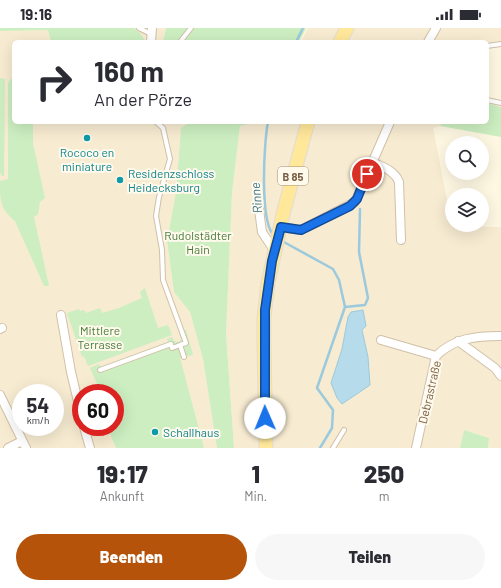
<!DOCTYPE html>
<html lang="de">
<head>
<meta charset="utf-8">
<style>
  :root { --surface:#fff; --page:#f7f7f7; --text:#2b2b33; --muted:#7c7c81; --accent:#b45309 }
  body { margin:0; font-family:Barlow,sans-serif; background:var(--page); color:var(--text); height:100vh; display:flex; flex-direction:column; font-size:15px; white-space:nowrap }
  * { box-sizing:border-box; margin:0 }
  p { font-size:13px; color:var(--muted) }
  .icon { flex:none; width:22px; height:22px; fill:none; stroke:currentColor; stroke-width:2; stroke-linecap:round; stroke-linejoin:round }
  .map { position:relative; height:420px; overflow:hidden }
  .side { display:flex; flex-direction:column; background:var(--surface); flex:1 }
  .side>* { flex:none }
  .guide { position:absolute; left:12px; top:12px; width:477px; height:84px; border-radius:6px; box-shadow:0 4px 16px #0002; background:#fff; color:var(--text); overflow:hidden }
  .controls { position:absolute; left:445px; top:108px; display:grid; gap:8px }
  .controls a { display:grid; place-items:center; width:44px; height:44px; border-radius:50%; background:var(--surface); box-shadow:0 4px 16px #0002; font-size:20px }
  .speed { position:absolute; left:12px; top:356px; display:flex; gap:8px; font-size:20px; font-weight:700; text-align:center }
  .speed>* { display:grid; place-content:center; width:52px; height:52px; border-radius:50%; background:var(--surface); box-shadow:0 4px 16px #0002; line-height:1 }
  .speed small { font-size:10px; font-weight:400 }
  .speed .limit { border:6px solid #d22; background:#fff; color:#111 }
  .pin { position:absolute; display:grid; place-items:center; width:34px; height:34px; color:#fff; margin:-17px; border:2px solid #fff; border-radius:50%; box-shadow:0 1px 4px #0007 }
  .me { position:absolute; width:44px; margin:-22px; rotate:359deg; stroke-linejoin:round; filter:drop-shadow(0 0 3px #0008) }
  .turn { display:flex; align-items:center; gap:14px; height:84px; padding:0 16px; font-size:18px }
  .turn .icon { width:52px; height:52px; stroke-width:2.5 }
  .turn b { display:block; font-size:28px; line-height:34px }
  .eta { display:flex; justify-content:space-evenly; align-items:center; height:68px; text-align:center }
  .eta b { font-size:24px; font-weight:800; line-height:28px }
  .action { display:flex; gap:8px; margin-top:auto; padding:8px 16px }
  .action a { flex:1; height:46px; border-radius:24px; background:var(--accent); color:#fff; font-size:16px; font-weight:800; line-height:46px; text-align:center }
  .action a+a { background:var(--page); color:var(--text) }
  .status { display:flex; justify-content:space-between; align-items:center; height:28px; padding:0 20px; background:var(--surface); direction:ltr }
  .status svg { height:11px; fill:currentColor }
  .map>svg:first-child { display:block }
  .residential { fill:#f7ebd1; fill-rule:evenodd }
  .green { fill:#cceec0 }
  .water { fill:#b6dbea; stroke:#9bc9dd }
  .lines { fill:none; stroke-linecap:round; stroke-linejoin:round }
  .stream { stroke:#9bc9dd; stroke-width:2.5 }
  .service-casing { stroke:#d1c0a8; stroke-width:6 }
  .minor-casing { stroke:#d1c0a8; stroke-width:10 }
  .primary-casing { stroke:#e2dcd6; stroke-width:15 }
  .service { stroke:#fff; stroke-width:4 }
  .minor { stroke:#fff; stroke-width:8 }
  .primary { stroke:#ffe89a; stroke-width:13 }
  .route-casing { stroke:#114b97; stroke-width:10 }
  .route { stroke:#1a73e8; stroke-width:7 }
  .culture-dot { fill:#0f9aa8; stroke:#fffaec; stroke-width:1.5 }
  .labels { text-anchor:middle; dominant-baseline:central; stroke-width:4; stroke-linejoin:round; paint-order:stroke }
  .shield { fill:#fffaec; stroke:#a18e78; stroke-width:1 }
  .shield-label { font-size:11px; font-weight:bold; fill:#796046 }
  .culture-label { font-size:12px; fill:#0d838f; stroke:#fffaec; text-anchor:start }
  .park-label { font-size:12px; fill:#447a3b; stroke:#fffaec }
  .street-label { font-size:12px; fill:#796046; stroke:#fffaec }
  .water-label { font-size:13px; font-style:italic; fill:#3d758f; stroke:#fffaec }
</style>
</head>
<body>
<div class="status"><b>19:16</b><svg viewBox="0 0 49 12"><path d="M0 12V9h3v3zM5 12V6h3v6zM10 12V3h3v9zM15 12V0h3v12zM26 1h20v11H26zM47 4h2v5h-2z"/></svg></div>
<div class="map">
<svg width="501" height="420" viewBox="0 0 501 420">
  <rect width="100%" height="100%" fill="#fef8e3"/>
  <path class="residential" d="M134 0H166L163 14H146Z
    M308 0H501V13L487 15 301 14Z
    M48 2 51 14H14V46L8 55 14 94H190L181 101 176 164 167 214 174 264 190 284 203 331 217 420H0V3ZM21 365H55V399H21ZM81 365H115V399H81Z
    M256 94H442L440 98 433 100 452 198 501 199V420H488L489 410 464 402 460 420H234L226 306 232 165 240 98Z"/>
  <path class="green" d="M0 0H134L140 5 146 14H51L48 2 0 3Z
    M166 0H306L299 14H163Z
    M14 46V94H33V116L45 170 40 174 38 186 34 189 49 258H44L15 193C0 181 0 172 0 153L8 151V55Z
    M0 50 5 51 4 148H2L0 144Z
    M487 75 501 79V109L440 98 442 94H487Z
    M190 94H256L240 98 232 165 226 306 234 420H217L203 331 190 284 174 264 167 213 176 164 181 100Z
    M145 260 158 300 168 297 172 307 88 338 84 328 82 329 67 285 79 281 80 283 84 282 86 285 100 280 102 285 119 280 142 270 140 264Z
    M186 302 193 327 180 330 204 420H116L107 399H115V365H101L90 340 99 336 101 339 168 314 167 311 172 309 174 313 179 314 181 311 179 304Z
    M464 402 489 410 488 420H460Z"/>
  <path class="water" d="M363 282 366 298 362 302 368 329 370 357 342 376 337 370 331 355 342 321 348 289 351 284Z"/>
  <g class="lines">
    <path class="stream" d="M296 14 303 0
      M268 94C264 113 259 198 275 208
      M282 213 333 241 339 252 345 279 317 360 333 382 332 400 320 420
      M345 279 365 277 368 270 359 224 360 181"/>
    <g class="service-casing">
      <path id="service" d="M139 0 151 6
        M180 14 191 0
        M487 18 501 16
        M487 72 501 75
        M156 94 163 100 170 131 159 169 156 188 162 222 163 252 186 315 180 317 184 329
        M100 342 171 316 172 320 180 317
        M333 420 344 402"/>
    </g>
    <g class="minor-casing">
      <path id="minor" d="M151 14 152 0
        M428 14 436 0
        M372 134C383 139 395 143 399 154L401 212
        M258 174 262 204 274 222
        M281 199 301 202 355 174 390 94
        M61 287 71 344 81 386
        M0 301 2 300
        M381 312 436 328
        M458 313 495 340 501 348
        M0 367 26 420
        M84 399 90 420
        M8 420 22 413
        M416 420 436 328C454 310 476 308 501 308"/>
    </g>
    <g class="primary-casing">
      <path id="primary" d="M340 14 347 0
        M266 420 264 317V289L268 255 284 182 308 94"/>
    </g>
    <use href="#service" class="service"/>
    <use href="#minor" class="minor"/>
    <use href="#primary" class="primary"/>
  </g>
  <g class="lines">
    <g class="route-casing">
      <path id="route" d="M265 390V282L272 233 281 199 301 202 350 178 357 171 367 146"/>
    </g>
    <use href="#route" class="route"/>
  </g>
  <g class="culture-dot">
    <circle cx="87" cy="110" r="4"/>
    <circle cx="120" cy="152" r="4"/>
    <circle cx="155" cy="404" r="4"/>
  </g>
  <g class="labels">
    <rect class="shield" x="278" y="139" width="30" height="18" rx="3"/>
    <g class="shield-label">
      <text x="293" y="148">B 85</text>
    </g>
    <g class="culture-label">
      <text x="87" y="124" text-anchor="middle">Rococo en<tspan x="87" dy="14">miniature</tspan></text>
      <text x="128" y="145">Residenzschloss<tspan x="128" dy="14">Heidecksburg</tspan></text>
      <text x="163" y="404">Schallhaus</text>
    </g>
    <g class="park-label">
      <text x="198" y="207">Rudolstädter<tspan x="198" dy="14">Hain</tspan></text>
      <text x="100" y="302">Mittlere<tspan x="100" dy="14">Terrasse</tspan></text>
    </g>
    <g class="street-label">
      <text transform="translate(429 364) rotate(-77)">Debrastraße</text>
    </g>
    <g class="water-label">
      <text transform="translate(256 170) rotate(-95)">Rinne</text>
    </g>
  </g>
</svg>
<div class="controls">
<a><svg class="icon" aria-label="search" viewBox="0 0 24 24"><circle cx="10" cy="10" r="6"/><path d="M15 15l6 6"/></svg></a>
<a><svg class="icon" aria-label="layers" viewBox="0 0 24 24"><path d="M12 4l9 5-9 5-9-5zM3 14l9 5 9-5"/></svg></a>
</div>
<div class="speed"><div>54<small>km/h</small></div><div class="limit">60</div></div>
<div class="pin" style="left:367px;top:146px;background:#d93025"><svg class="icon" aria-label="arrive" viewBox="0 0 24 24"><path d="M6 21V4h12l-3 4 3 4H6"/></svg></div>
<svg class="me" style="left:265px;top:390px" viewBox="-20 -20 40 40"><circle r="19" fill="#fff"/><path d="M0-13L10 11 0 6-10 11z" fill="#1a73e8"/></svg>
<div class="guide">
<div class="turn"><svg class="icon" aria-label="right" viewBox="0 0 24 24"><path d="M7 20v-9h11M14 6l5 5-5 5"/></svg><div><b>160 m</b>An der Pörze</div></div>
</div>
</div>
<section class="side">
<div class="eta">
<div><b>19:17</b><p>Ankunft</p></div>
<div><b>1</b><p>Min.</p></div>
<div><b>250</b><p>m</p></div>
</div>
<div class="action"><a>Beenden</a><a>Teilen</a></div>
</section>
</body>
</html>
